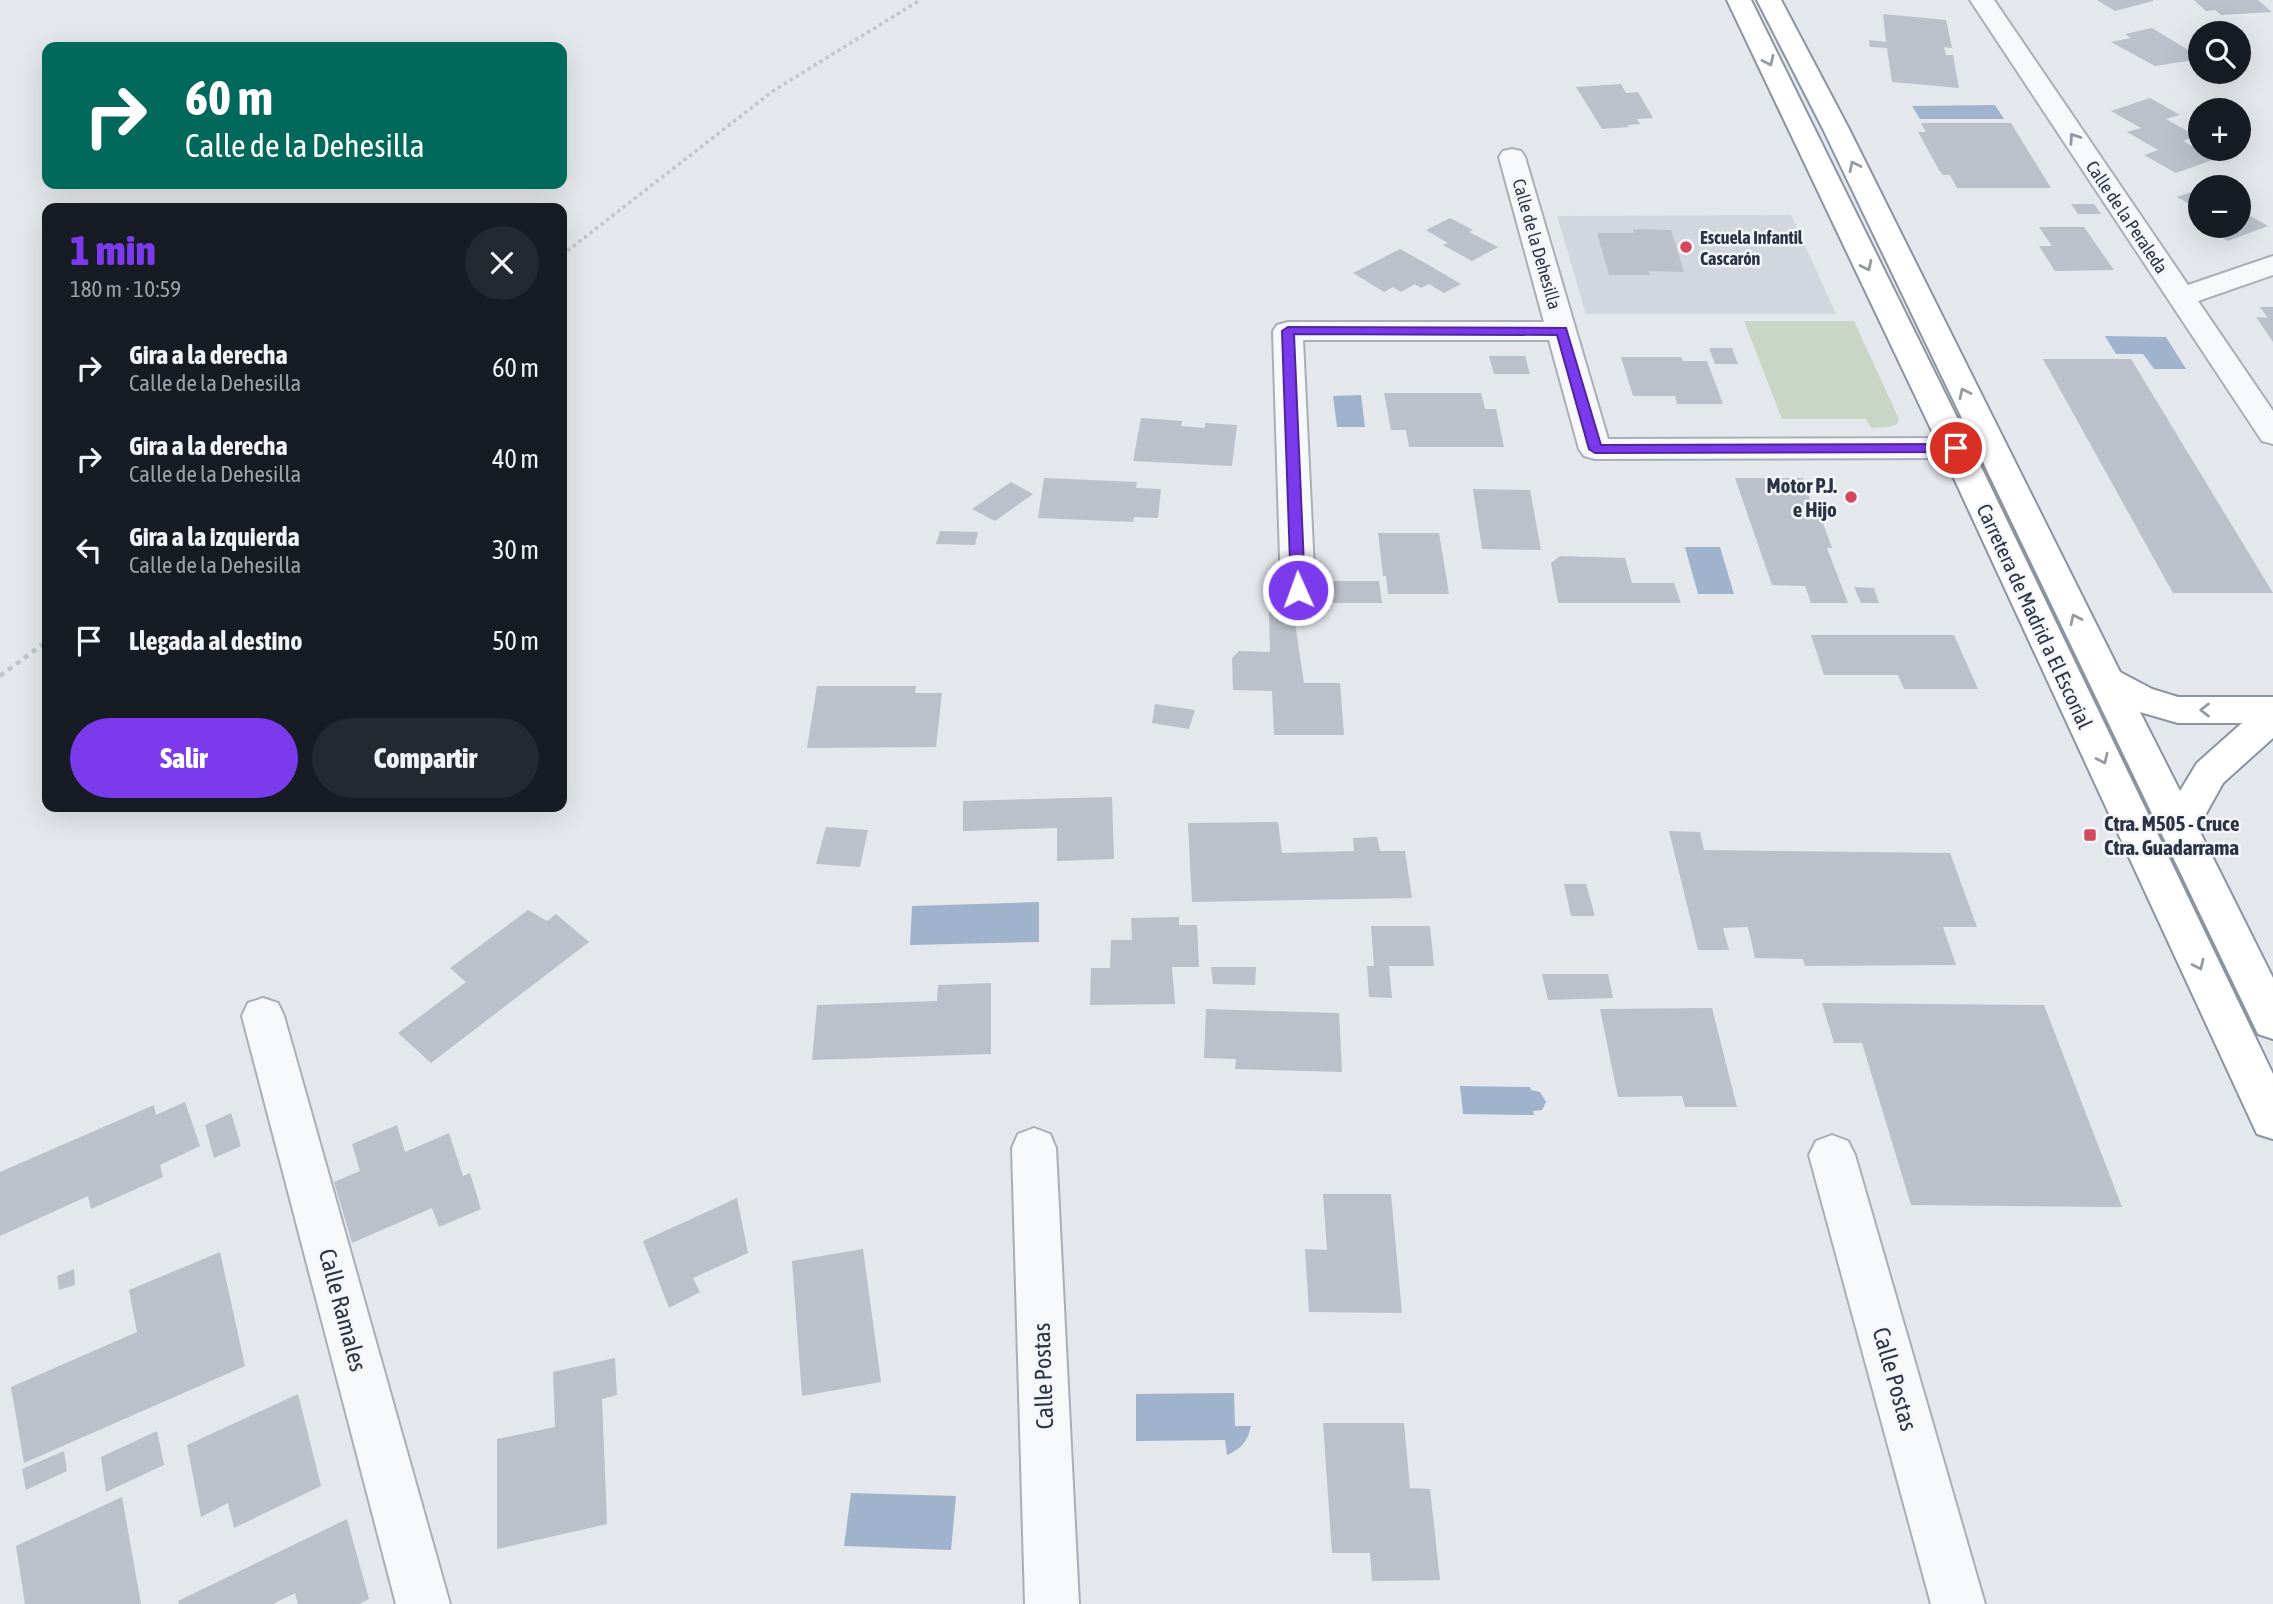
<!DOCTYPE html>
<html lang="es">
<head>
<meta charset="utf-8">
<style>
  :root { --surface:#171b24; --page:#242831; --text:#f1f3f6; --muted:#9ea1a6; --accent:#7c3aed }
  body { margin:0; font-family:"Asap Condensed",sans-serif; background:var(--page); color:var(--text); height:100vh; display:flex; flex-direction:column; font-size:26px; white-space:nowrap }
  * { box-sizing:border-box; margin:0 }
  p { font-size:23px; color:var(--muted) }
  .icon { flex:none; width:38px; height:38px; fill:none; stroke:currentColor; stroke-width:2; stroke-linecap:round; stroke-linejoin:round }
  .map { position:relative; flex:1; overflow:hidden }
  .drawer { position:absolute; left:42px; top:203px; width:525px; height:609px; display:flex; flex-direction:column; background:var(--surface); border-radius:14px; box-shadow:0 7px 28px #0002 }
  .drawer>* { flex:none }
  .guide { position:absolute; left:42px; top:42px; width:525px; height:147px; border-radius:14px; box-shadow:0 7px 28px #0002; background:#00695c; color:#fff; overflow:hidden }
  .tools { position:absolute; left:2188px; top:21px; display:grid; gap:14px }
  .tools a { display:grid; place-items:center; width:63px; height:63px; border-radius:50%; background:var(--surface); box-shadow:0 7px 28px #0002; font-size:35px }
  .pin { position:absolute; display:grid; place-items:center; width:60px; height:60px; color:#fff; margin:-30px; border:4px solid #fff; border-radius:50%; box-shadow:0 2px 7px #0007 }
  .me { position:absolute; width:77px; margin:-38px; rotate:358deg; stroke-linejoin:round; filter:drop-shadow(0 0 5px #0008) }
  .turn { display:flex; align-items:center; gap:24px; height:147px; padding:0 28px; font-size:32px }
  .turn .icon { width:91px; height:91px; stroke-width:2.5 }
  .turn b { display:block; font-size:49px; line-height:60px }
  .round { display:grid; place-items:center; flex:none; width:74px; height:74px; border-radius:37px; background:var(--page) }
  .summary { display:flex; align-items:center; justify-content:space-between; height:119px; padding:0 28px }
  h1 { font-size:42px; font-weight:800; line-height:52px; color:var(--accent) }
  .button { display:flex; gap:14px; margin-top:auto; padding:14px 28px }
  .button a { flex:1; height:80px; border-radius:42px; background:var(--accent); color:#fff; font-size:28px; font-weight:800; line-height:80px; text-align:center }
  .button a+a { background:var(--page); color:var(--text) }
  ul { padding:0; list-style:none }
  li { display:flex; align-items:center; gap:21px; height:91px; padding:0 28px }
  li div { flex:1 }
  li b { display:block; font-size:26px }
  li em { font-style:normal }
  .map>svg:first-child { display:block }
  .built { fill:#d2d6de }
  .green { fill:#c9d6c5 }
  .water { fill:#9fb4cc }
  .building { fill:#bbc0ca }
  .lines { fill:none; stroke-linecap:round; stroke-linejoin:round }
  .street-casing { stroke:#a9aeb7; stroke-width:4 }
  .highway-casing { stroke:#8b94a3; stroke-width:4 }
  .path-far1 { stroke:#c2c5cb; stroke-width:3.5; stroke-dasharray:3.5 3.5; stroke-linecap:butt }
  .path { stroke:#c2c5cb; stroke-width:4.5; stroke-dasharray:5 5; stroke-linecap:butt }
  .street { fill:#f7f8fa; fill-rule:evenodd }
  .highway { fill:#fff; fill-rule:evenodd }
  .oneway { stroke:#959aa2 }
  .oneway2 { stroke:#9196a0 }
  .route { fill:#7c3aed; stroke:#51269a; stroke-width:2 }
  .poi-dot { fill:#d1495b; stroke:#f4f6f9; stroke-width:2.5 }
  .labels { text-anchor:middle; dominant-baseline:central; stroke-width:5; stroke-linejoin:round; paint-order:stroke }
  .far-street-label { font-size:18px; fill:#2b3445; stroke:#f4f6f9 }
  .far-poi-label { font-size:18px; font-weight:bold; fill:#2b3445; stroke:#f4f6f9; text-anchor:start }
  .poi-label { font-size:21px; font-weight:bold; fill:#2b3445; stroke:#f4f6f9; text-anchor:end }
  .street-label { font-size:21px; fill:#2b3445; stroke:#f4f6f9 }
  .near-street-label { font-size:24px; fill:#2b3445; stroke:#f4f6f9 }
</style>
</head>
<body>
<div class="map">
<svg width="2273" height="1604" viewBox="0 0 2273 1604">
  <rect width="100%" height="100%" fill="#e4e7ec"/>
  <path class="built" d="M1791 215 1836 314H1586L1557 216Z"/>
  <path class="green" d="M1744 321H1854L1899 419 1897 424 1889 427 1871 428 1866 419H1782Z"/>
  <path class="water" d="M1995 105 2004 119H1920L1912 106Z
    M2105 336 2166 337 2186 369H2154L2143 354H2116Z
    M1361 395 1365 427H1337L1333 396Z
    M1685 547H1720L1734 594H1698Z
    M1039 902V942L910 945 912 906Z
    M1460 1086 1530 1087 1531 1090 1540 1092 1546 1102 1542 1110 1533 1111 1534 1115 1463 1114Z
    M1234 1393 1235 1426H1251C1248 1441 1241 1449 1227 1455L1225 1440 1136 1441V1394Z
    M851 1493 956 1496 951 1550 844 1546Z"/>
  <path class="building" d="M2097 0H2153V1L2115 11Z
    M2194 0H2258L2272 12 2221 15 2215 10 2206 11Z
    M1883 14 1946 20 1952 48 1944 47 1946 55H1953L1959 88 1892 82 1887 48 1870 47 1869 40 1886 42Z
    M2152 28 2200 57V59L2155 66 2111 42 2131 38 2125 34Z
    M1621 84 1626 93 1638 92 1653 118 1637 119 1640 124 1627 125 1629 127 1602 129 1576 87Z
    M2150 98 2180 115 2166 119 2196 136 2183 141 2215 159 2176 173 2144 155 2158 150 2127 132 2141 128 2111 111Z
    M1921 123H2011L2051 188H1957L1950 175H1943L1939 170 1918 132H1926Z
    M2200 189V210L2177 197Z
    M2071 204H2094L2101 214H2078Z
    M2238 209 2268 226 2228 241 2201 226H2238Z
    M1450 218 1473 230 1469 232 1498 247 1472 261 1443 245 1448 243 1426 230Z
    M2039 227H2084L2114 270 2055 271 2039 246H2052Z
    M1633 229 1671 230 1684 272 1648 271 1650 275H1609L1597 233H1634Z
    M1400 249 1427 264 1461 284 1444 293 1429 284 1421 288 1415 284 1401 292 1393 287 1384 292 1353 273Z
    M2260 307H2273V342L2256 317 2268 318Z
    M1709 348H1732L1738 364H1715Z
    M1489 356H1525L1530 374H1494Z
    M1621 357H1681L1683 361H1707L1723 404H1677L1675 396H1633Z
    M2043 359H2131L2273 593H2173Z
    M1384 393H1481L1485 409H1496L1504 447H1409L1406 430H1391Z
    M1141 418 1182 421 1181 426 1205 428V423L1237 425 1232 466 1133 461Z
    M1044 478 1137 482 1136 488 1161 489 1158 518 1134 517 1133 522 1038 518Z
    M1735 478H1803L1814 512H1819L1832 548H1827L1848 603H1811L1805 586 1772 585Z
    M1011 482 1033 494 995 521 972 509Z
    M1473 489 1530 490 1541 550 1482 549Z
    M940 531 978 532 975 545 936 544Z
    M1378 533H1439L1449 594H1388L1386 576H1383Z
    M1560 556 1625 558 1632 583H1674L1681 603H1558L1551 563Z
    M1331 581H1379L1382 603H1333Z
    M1854 587 1874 588 1879 603H1861Z
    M1269 610H1293L1304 683H1340L1344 735H1274L1272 691 1233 690 1232 658 1239 651 1270 652Z
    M1811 635H1954L1978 689H1904L1898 675H1824Z
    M817 686H916L915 693H942L936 747 807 748Z
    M1155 704 1195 710 1189 729 1152 723Z
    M1112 797 1114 859 1057 861V828L963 831V801Z
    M1278 822 1282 853 1354 851 1353 838 1377 837 1380 851H1405L1412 898 1192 902 1188 823Z
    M826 827 868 830 860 867 816 864Z
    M1669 831 1700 832 1704 850 1950 853 1977 927H1943L1956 965 1805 966 1803 959 1755 958 1748 927 1723 928 1729 950H1698Z
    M1564 884H1586L1595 916H1571Z
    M528 910 547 921 556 914 589 942 431 1063 398 1033 466 982 450 968Z
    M1179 917V925H1197L1199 967H1172L1175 1004 1090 1005 1091 968H1110L1111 940H1132L1131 918Z
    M1371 926H1430L1434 966H1389L1392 998 1369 997 1367 966H1374Z
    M1211 967H1256L1255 985 1213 984Z
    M1542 974H1608L1613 998 1548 1000Z
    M991 983V1054L812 1060 817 1005 937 1001 938 985Z
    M1822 1003 2044 1005 2122 1207 1911 1205 1862 1043H1834Z
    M1712 1008 1737 1107H1685L1682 1096 1618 1097 1600 1009Z
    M1206 1009 1339 1013 1342 1072 1235 1069 1236 1059 1204 1058Z
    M185 1102 200 1146 160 1165 163 1177 91 1209 88 1196 0 1236V1172L154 1105 156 1115Z
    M231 1113 241 1146 214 1158 205 1125Z
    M397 1125 405 1152 449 1133 463 1176 470 1173 481 1209 439 1227 432 1208 352 1243 334 1182 360 1171 352 1144Z
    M1323 1194H1391L1402 1313 1309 1312 1305 1249 1327 1250Z
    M737 1198 748 1253 693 1278 700 1292 669 1308 643 1241Z
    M863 1249 881 1382 802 1396 792 1261Z
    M220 1252 245 1366 24 1463 11 1387 137 1332 129 1290Z
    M74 1269 75 1285 59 1290 57 1276Z
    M615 1358 617 1395 602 1399 607 1524 497 1549V1439L555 1427 553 1372Z
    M298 1394 321 1486 234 1528 228 1503 201 1517 187 1445Z
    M1323 1423H1404L1410 1488 1430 1489 1440 1580 1372 1581 1370 1553H1332Z
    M157 1431 164 1465 106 1492 101 1457Z
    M64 1451 67 1471 26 1490 22 1469Z
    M122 1497 141 1604H25L16 1546Z
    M347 1519 369 1599 359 1604H298L295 1593 273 1604H179L178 1601Z"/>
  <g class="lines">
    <g class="street-casing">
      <path id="street" d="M1970 0H1994L2188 285 2273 256V275L2198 301 2273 411V444L2262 441Z
        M1512 149 1521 151 1525 157 1608 439 1956 438 1967 441 1972 448 1967 455 1956 458 1595 459 1584 456 1579 449 1549 340H1303L1315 591 1310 599 1298 603 1286 599 1281 591 1273 331 1277 325 1288 322H1544L1499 157 1503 151Z
        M263 998 278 1003 284 1016 450 1604H396L242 1016 248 1003Z
        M1034 1128 1050 1134 1056 1148 1079 1604H1025L1012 1148 1018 1134Z
        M1832 1135 1848 1141 1855 1155 1985 1604H1931L1809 1155 1816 1141Z"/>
    </g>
    <g class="highway-casing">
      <path id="highway" d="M1727 0H1751L1972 448 2273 1074V1139L2257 1134 1940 448Z
        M1757 0H1781L1848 127 2120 672 2152 689 2178 697H2273V738L2223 783 2198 828 2273 978V1039L2258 1034 1822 127ZM2140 712 2178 723H2242L2197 763 2180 791Z"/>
    </g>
    <path class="path-far1" d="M562 255 773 91 920 0"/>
    <path class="path" d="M0 676 47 641"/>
    <use href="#street" class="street"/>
    <use href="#highway" class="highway"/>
  </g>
  <defs><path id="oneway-chevron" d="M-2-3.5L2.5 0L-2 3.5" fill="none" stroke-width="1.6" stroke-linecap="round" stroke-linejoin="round" transform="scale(1.75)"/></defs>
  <g class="oneway">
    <use href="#oneway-chevron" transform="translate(1769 61) rotate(65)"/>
    <use href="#oneway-chevron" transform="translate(1854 166) rotate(-116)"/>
    <use href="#oneway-chevron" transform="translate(1867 266) rotate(64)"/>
    <use href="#oneway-chevron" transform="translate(1964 393) rotate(-116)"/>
    <use href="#oneway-chevron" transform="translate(2075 619) rotate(-116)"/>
    <use href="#oneway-chevron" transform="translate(2205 710) rotate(-180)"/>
    <use href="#oneway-chevron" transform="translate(2103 759) rotate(65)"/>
    <use href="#oneway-chevron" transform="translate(2199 965) rotate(65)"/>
  </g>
  <use class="oneway2" href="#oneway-chevron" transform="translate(2074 138) rotate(-124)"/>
  <path class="route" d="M1288 327 1566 328 1601 445 1956 444 1962 448 1956 452 1595 453 1589 449 1557 335 1294 334 1305 590 1298 595 1291 590 1282 331Z"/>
  <g class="poi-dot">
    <circle cx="1686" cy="247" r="7"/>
    <circle cx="1851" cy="497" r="7"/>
    <rect x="2083" y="828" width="14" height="14" rx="3.5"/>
  </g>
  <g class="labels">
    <g class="far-street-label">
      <text transform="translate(2127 217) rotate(56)">Calle de la Peraleda</text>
      <text transform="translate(1537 244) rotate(74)">Calle de la Dehesilla</text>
    </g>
    <g class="far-poi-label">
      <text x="1700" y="237">Escuela Infantil<tspan x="1700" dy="21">Cascarón</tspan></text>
    </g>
    <g class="poi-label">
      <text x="1837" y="485">Motor P.J.<tspan x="1837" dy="24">e Hijo</tspan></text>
      <text x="2104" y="823" text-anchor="start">Ctra. M505 - Cruce<tspan x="2104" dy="24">Ctra. Guadarrama</tspan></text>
    </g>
    <g class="street-label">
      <text transform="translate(2035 616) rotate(65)">Carretera de Madrid a El Escorial</text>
    </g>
    <g class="near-street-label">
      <text transform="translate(343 1310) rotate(75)">Calle Ramales</text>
      <text transform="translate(1043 1376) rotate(-92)">Calle Postas</text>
      <text transform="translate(1895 1379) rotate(74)">Calle Postas</text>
    </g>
  </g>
</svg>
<div class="tools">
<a><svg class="icon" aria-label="search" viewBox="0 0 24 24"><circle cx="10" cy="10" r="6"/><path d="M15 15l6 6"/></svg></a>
<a>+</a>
<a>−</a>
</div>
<div class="pin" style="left:1956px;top:448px;background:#d93025"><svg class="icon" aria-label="arrive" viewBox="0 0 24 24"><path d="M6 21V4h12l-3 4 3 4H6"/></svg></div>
<svg class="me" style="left:1298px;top:590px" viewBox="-20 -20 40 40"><circle r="17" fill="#7c3aed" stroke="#fff" stroke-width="3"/><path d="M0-11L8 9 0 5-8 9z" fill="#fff"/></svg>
<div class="guide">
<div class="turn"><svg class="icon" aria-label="right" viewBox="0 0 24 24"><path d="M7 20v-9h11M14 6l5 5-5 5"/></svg><div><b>60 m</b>Calle de la Dehesilla</div></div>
</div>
<section class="drawer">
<div class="summary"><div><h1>1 min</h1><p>180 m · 10:59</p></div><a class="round"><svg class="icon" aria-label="close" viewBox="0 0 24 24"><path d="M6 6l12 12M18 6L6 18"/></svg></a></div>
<ul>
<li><svg class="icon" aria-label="right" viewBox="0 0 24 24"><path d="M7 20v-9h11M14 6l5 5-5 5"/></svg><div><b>Gira a la derecha</b><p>Calle de la Dehesilla</p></div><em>60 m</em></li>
<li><svg class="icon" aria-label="right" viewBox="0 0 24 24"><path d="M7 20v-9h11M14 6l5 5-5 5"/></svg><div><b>Gira a la derecha</b><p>Calle de la Dehesilla</p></div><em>40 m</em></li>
<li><svg class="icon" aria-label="left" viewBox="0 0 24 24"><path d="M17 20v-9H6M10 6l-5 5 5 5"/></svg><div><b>Gira a la izquierda</b><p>Calle de la Dehesilla</p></div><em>30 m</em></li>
<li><svg class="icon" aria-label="arrive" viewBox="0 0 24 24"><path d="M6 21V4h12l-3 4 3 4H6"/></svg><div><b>Llegada al destino</b></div><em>50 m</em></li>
</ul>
<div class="button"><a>Salir</a><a>Compartir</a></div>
</section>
</div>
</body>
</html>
